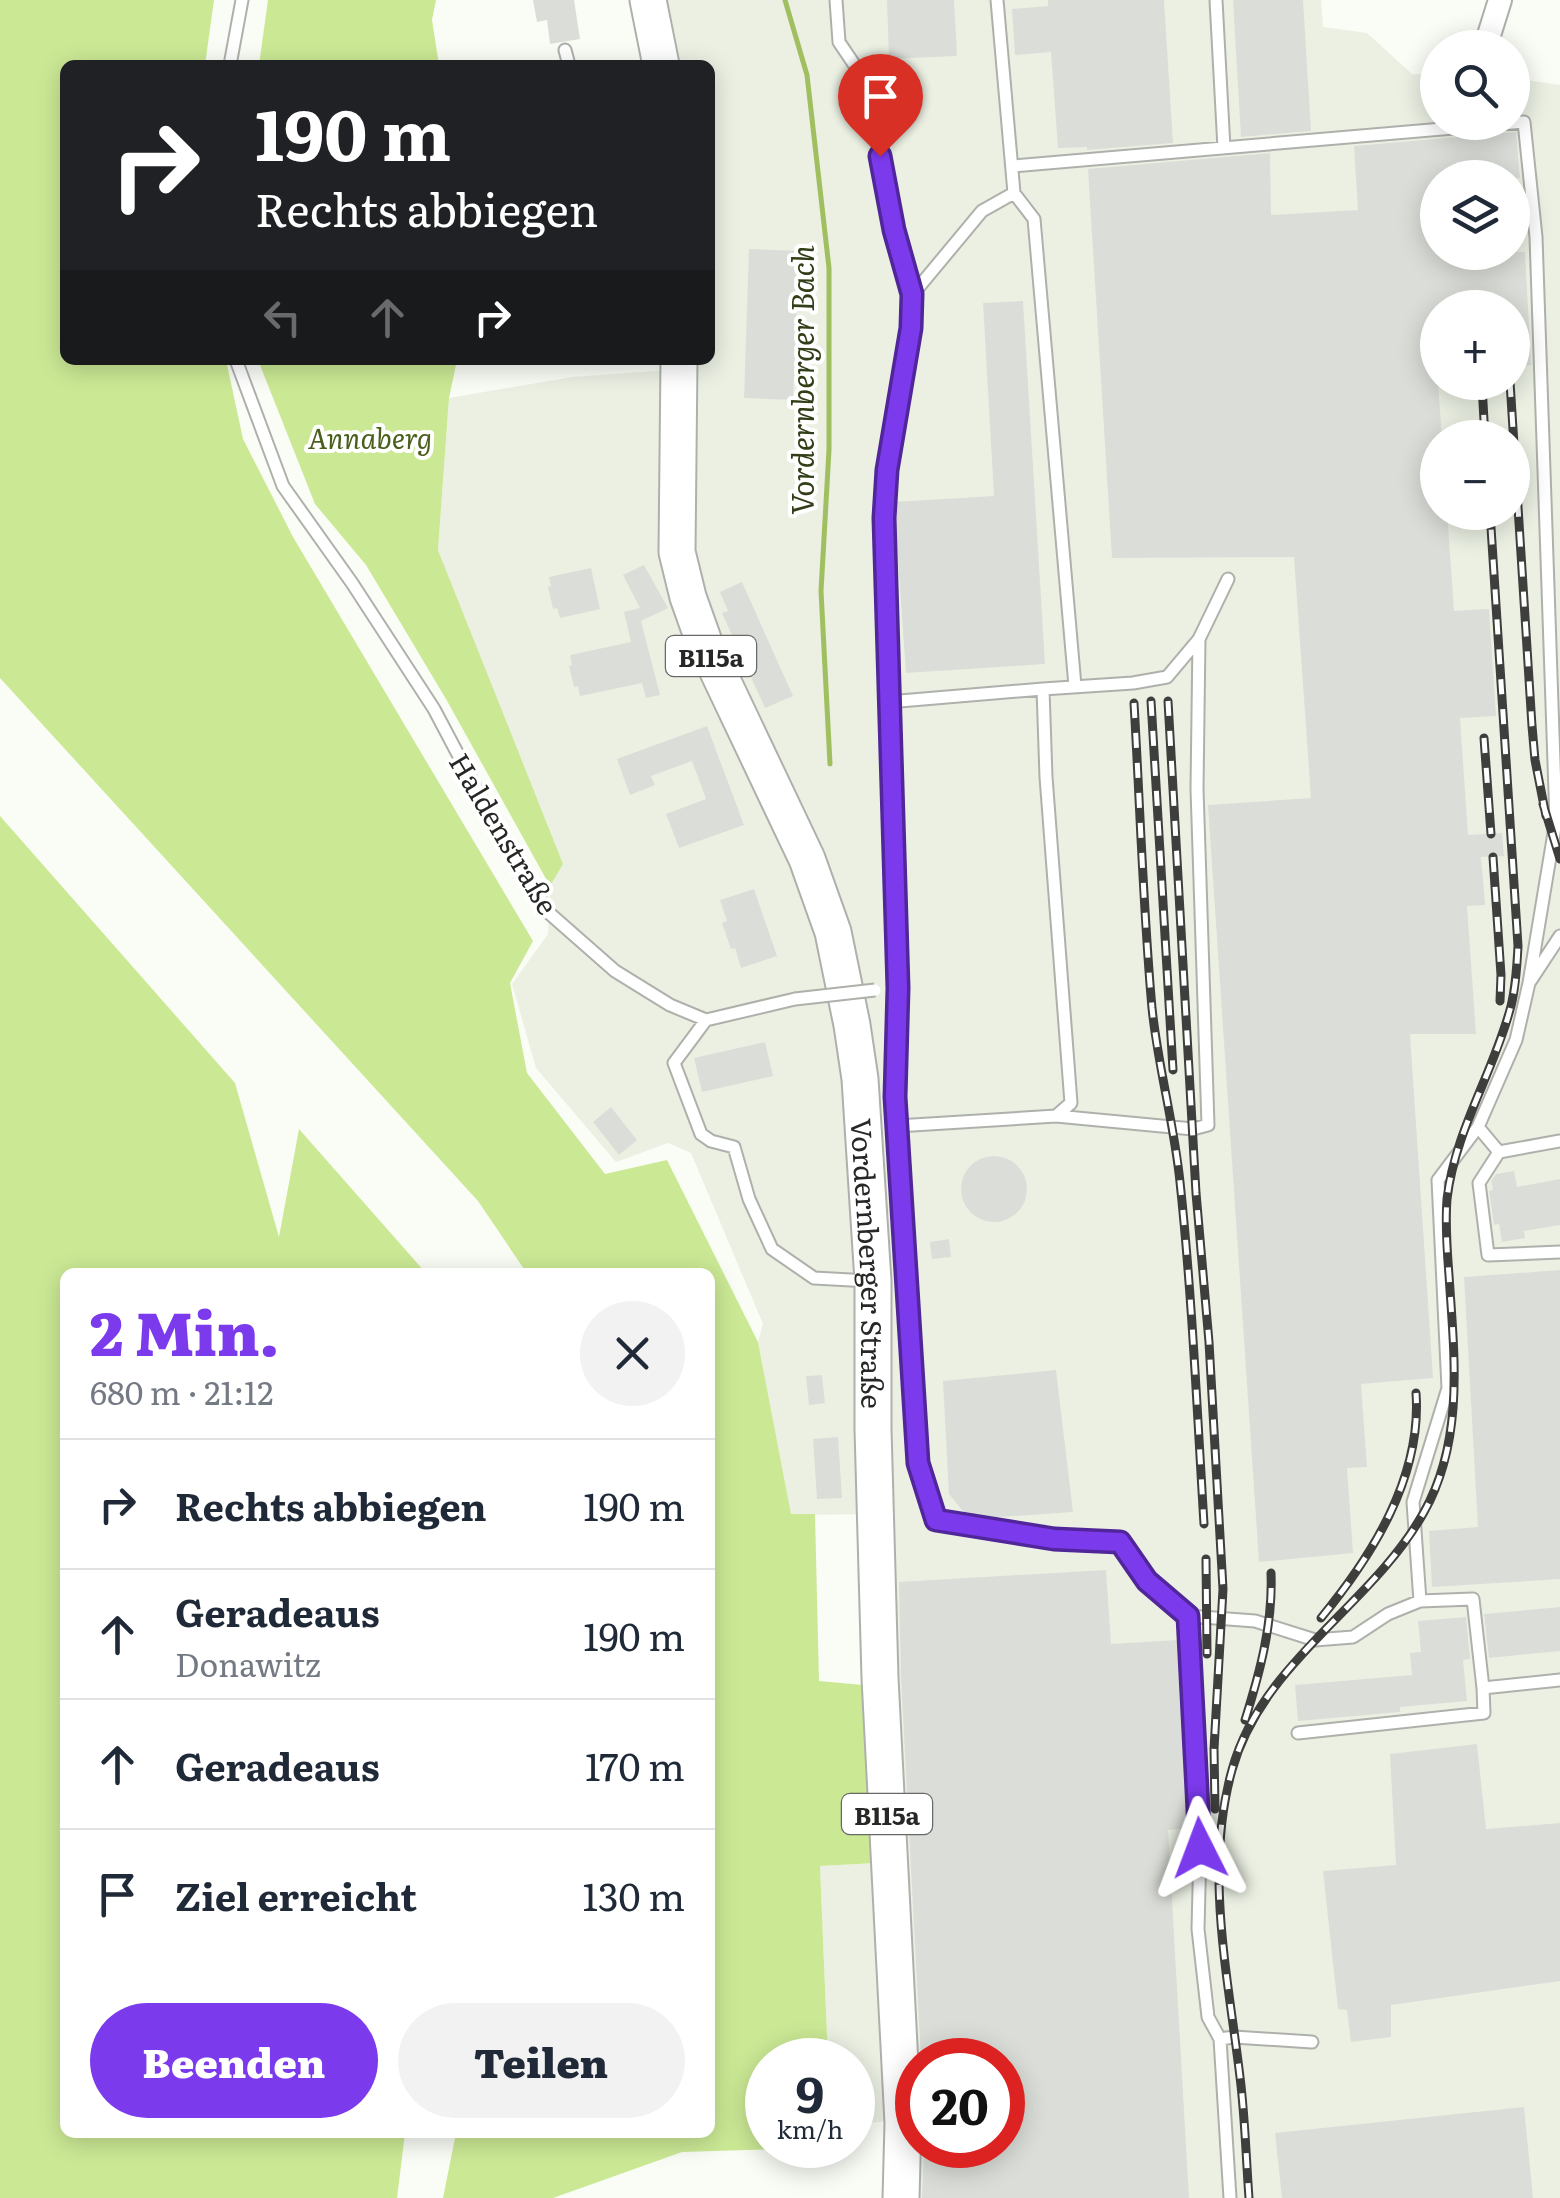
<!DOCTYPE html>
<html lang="de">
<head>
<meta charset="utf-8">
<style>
  :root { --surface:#fff; --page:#f2f2f3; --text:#1f2937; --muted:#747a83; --line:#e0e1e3; --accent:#7c3aed }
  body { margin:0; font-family:Literata,serif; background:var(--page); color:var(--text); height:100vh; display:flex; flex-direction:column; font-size:38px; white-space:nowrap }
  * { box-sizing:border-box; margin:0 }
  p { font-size:32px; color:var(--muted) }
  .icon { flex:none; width:55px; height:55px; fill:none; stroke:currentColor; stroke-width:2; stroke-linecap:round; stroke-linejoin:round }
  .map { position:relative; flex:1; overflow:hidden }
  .drawer { position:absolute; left:60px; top:1268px; width:655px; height:870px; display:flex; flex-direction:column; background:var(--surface); border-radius:15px; box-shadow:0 5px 25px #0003 }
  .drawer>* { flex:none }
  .banner { position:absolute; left:60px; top:60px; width:655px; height:305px; border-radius:15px; box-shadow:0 5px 25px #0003; background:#202124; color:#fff; overflow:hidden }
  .buttons { position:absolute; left:1420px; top:30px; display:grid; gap:20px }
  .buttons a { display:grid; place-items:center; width:110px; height:110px; border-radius:50%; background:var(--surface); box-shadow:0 5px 25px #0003; font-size:50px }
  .speed { position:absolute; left:745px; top:2038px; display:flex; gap:20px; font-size:50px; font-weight:700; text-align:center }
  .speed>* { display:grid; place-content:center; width:130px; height:130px; border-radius:50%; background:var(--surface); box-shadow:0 5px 25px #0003; line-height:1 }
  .speed small { font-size:25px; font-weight:400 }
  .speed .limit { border:15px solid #d22; background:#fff; color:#111 }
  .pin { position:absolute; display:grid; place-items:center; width:85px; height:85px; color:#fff; margin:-102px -42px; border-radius:50% 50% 50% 0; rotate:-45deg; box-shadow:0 0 10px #0007 }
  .pin .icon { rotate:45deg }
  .me { position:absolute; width:110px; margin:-55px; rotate:357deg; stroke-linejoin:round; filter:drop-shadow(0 0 8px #0008) }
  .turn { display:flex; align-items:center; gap:35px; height:210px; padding:0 30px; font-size:45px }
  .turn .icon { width:130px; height:130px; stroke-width:2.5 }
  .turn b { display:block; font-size:70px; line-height:85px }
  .lanes { display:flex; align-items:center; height:95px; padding:0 30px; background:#0003; justify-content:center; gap:50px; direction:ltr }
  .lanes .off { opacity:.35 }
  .round { display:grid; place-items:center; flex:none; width:105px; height:105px; border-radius:52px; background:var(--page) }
  .headline { display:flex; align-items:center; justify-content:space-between; height:170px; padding:0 30px }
  h1 { font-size:60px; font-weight:800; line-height:75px; color:var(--accent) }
  .button { display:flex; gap:20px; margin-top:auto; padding:20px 30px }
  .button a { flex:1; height:115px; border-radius:60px; background:var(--accent); color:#fff; font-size:40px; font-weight:800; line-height:115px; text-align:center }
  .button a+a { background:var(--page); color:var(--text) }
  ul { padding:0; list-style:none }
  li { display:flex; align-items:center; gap:30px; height:130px; padding:0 30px; border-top:2px solid var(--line) }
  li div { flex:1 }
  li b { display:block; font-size:38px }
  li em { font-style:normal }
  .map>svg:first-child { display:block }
  .built { fill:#ebf0e3; fill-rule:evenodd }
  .green { fill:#cbe995 }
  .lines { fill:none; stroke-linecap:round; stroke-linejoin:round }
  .stream { stroke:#a0bf60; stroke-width:5 }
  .building { fill:#dbded8 }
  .lane-casing { stroke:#aeb1ab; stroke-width:15 }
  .street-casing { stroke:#aeb1ab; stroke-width:26 }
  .primary-casing { stroke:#aeb1ab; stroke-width:39 }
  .lane { stroke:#fff; stroke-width:11 }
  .street { stroke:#fff; stroke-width:22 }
  .primary { stroke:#fff; stroke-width:35 }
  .rail-casing { stroke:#3e3f3d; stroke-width:9 }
  .rail { stroke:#fff; stroke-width:5; stroke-dasharray:15; stroke-linecap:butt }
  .lane-bridge-casing { stroke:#aeb1ab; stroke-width:15; stroke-linecap:butt }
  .lane-bridge { stroke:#fff; stroke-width:11 }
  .route-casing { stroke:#51269a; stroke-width:25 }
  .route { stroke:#7c3aed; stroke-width:18 }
  .labels { text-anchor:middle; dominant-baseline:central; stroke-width:8; stroke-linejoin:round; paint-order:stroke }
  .shield { fill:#fff; stroke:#686867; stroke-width:2.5 }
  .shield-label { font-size:25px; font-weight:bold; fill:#272826 }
  .park-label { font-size:28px; font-style:italic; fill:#4b5f1c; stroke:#fff }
  .street-label { font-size:28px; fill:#272826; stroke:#fff }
  .water-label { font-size:30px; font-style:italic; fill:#323e17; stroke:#fff }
</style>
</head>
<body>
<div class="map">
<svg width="1560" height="2198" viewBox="0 0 1560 2198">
  <rect width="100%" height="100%" fill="#fafcf6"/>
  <path class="built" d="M666 0H1321L1323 27 1367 33 1412 74 1437 75 1438 122H1512L1513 78 1560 85V2198H912L883 1514 791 1515 758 1342 763 1324 691 1153 668 1143 616 1162 536 1068 512 984 548 934 550 886 562 864 438 550 449 398 572 377 697 368V360H710V65H677ZM1438 178H1512V252H1438ZM1438 308H1512V382H1438ZM1438 438H1512V512H1438ZM918 2060H1002V2145H918Z
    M876 1863 892 2121 853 2124 852 2060H828L820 1866Z"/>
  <path class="green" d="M0 0H214L205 65H65V360H226L243 439 293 537 533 941 510 983 527 1073 605 1174 667 1160 758 1342 791 1514H815L819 1681 863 1685 876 1863 820 1866 828 2060H768V2145H792L784 2149 682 2152 553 2198H443L456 2133 710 2132V1272H526L478 1201 0 678Z
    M268 0H436L432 20 439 65H259Z
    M258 360H457L449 398 438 550 563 864 550 886 446 699 366 565 315 504Z
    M0 816 235 1083 279 1237 299 1129 425 1272H65V2132L405 2133 397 2198H0Z"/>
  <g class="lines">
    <path class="stream" d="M785 0 807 75 829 268V450L821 591 830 764"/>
  </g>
  <path class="building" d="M533 0H574L580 39 550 44 547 20 537 22Z
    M887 0H954L957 56 889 59Z
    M1048 0H1164L1173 143 1087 150V147L1058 148 1051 52 1015 55 1012 9 1048 6Z
    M1233 0H1303L1311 131 1241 137Z
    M1516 132 1520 178H1438V252H1525L1531 365 1512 367V308H1438V382L1442 438H1438V512H1447L1454 611 1489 609 1496 716 1460 718 1468 835 1502 833 1504 856 1481 857 1485 905 1467 906 1476 1034H1410L1433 1378 1361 1384 1367 1467 1347 1468 1353 1553 1259 1562 1208 805 1311 798 1294 557 1112 558 1088 169 1270 153 1271 215 1358 210 1354 146Z
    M749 249 799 251 793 400 744 398Z
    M1023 301 1045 664 906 673 894 502 994 496 983 303Z
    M644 565 668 608 641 621 660 695 646 698 642 683 580 696 578 686 574 687 569 666 572 665 570 655 631 642 624 612 640 608 623 575Z
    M591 568 600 609 560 618 557 608 553 609 548 587 551 586 549 577Z
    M742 582 793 696 765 708 722 613 728 611 720 592Z
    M707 726 744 825 679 848 666 814 706 799 692 761 651 776 655 785 630 795 617 759Z
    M754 889 777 956 741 968 735 948 731 949 722 923 727 921 720 900Z
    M765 1042 773 1076 702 1092 694 1058Z
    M611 1107 637 1140 619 1155 593 1122Z
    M961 1189a33 33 0 1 1 66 0a33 33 0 1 1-66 0Z
    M1514 1171 1517 1187 1560 1179V1225L1524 1231 1525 1238 1502 1242 1499 1224 1494 1225 1489 1191 1493 1190 1491 1181 1496 1174Z
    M949 1239 951 1257 932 1259 930 1242Z
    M1560 1270V1579L1432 1587 1429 1531 1478 1527 1464 1277Z
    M1056 1370 1073 1512 985 1518 967 1516 949 1494 943 1381Z
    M822 1375 825 1403 809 1405 806 1376Z
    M838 1437 842 1498 817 1499 813 1439Z
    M1106 1570 1111 1644 1178 1640 1189 1828 1168 1830 1189 2198H922L924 2145H1002V2060H921L901 1677 899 1582Z
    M1560 1607V1651L1489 1658 1484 1614Z
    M1466 1617 1470 1659 1463 1660 1467 1701 1400 1707V1712L1298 1721 1295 1685 1412 1675 1410 1653 1421 1652 1418 1621Z
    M1477 1744 1486 1829 1560 1823V1981L1391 2005V2037L1351 2042 1347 2010 1338 2009 1323 1871 1396 1865 1390 1754Z
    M1524 2107 1533 2198H1282L1275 2133Z"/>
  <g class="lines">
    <g class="lane-casing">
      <path id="lane" d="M836 0 839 42 866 82 894 230 913 294 911 328 887 471 884 518 898 988 895 1097 917 1463 936 1520 1054 1539 1120 1542 1147 1581 1188 1616 1255 1621 1315 1640 1353 1637 1388 1614 1420 1601 1473 1599 1483 1688 1560 1680
        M1216 0 1224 148
        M565 50 569 65
        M230 65 242 0
        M1012 166 1524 122 1536 237 1556 821 1529 983
        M1014 193 1034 219 1075 686
        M913 294 982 211 1014 193 997 0
        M236 360 283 486 352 583 434 709 500 834 549 913 615 971 670 1005 706 1020
        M1043 689 1133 683 1167 677 1199 639 1228 579
        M888 702 1043 689 1046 777 1071 1103 1056 1116 897 1126
        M706 1020 674 1063 701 1134 711 1141 734 1147 749 1199 772 1249 814 1278 869 1281
        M706 1020 795 999
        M1056 1116 1193 1129 1208 1125 1197 789 1199 639
        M1478 1127 1499 1152
        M1560 1141 1499 1152 1479 1183 1488 1255 1560 1252
        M1420 1601 1413 1502 1448 1388 1438 1180 1478 1127 1516 1040 1529 983 1560 936
        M1188 1616 1200 1848 1198 1929 1208 2017 1220 2039 1230 2198
        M1298 1733 1484 1713 1483 1688
        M1220 2039 1234 2037 1312 2042"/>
    </g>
    <g class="street-casing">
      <path id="street" d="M1485 48 1500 0"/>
    </g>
    <g class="primary-casing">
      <g id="primary">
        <path d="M648 0 661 65"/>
        <path id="s1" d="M679 360 677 552 688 597 704 642 807 859 833 932 852 1025 860 1079 873 1281V1429L880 1678 903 2123 901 2198"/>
      </g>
    </g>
    <use href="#lane" class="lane"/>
    <use href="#street" class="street"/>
    <use href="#primary" class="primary"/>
    <g class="rail-casing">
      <path id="rail" d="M1510 382 1532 726 1535 760 1546 816
        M1482 385 1485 438
        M1151 701 1173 1070
        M1168 701 1196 1193 1209 1342 1223 1589 1214 1749 1215 1809
        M1134 703C1140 805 1143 907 1152 1008 1158 1067 1174 1123 1180 1182 1192 1295 1197 1410 1204 1524
        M1484 738 1491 834
        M1543 804 1560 859
        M1493 857 1501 975 1500 1001
        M1206 1559 1207 1654
        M1321 1618C1372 1556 1422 1477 1416 1393
        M1245 1720C1260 1672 1273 1624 1271 1573
        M1249 2198C1246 2158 1245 2117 1240 2077 1228 1976 1204 1870 1232 1770 1262 1661 1372 1606 1424 1512 1465 1439 1454 1354 1449 1275 1447 1250 1445 1224 1447 1199 1455 1130 1494 1072 1511 1006 1516 986 1517 966 1518 946L1490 512"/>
    </g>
    <use href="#rail" class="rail"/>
    <g class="lane-bridge-casing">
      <path id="lane-bridge" d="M795 999 875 990"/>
    </g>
    <use href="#lane-bridge" class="lane-bridge"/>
  </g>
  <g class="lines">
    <g class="route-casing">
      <path id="route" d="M880 156 894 230 912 294 911 328 887 470 884 518 898 988 895 1097 918 1463 936 1520 1054 1539 1120 1542 1147 1581 1188 1616 1200 1848"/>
    </g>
    <use href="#route" class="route"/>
  </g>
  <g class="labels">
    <g class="shield">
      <rect x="666" y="636" width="90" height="40" rx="8"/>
      <rect x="842" y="1794" width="90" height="40" rx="8"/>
    </g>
    <g class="shield-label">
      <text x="711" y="656">B115a</text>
      <text x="887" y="1814">B115a</text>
    </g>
    <g class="park-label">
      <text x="370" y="437">Annaberg</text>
    </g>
    <g class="street-label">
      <text transform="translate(505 833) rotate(59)">Haldenstraße</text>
      <text stroke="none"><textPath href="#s1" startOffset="938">Vordernberger Straße</textPath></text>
    </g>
    <g class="water-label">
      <text transform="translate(801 380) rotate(-90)">Vordernberger Bach</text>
    </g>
  </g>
</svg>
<div class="buttons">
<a><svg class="icon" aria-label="search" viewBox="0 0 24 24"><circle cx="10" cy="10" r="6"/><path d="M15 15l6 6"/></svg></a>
<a><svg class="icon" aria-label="layers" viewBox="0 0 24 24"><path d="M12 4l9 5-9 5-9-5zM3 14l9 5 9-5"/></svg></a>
<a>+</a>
<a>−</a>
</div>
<div class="speed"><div>9<small>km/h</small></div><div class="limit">20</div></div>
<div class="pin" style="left:880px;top:156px;background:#d93025"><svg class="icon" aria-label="arrive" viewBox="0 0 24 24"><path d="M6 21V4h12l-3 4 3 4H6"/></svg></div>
<svg class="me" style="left:1200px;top:1848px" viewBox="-20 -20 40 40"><path d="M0-17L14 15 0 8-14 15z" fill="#7c3aed" stroke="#fff" stroke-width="4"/></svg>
<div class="banner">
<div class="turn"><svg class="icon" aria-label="right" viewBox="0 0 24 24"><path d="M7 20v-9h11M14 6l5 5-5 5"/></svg><div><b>190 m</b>Rechts abbiegen</div></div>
<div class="lanes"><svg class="icon off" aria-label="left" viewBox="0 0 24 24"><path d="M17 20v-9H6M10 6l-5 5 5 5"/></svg><svg class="icon off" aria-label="ahead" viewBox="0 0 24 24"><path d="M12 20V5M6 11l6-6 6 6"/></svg><svg class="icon" aria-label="right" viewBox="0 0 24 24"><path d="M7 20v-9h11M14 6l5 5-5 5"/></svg></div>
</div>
<section class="drawer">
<div class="headline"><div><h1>2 Min.</h1><p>680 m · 21:12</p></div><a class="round"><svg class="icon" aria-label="close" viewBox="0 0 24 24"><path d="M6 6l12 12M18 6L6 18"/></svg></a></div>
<ul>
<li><svg class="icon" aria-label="right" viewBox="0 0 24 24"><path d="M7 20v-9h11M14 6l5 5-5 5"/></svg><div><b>Rechts abbiegen</b></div><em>190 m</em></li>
<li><svg class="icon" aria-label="ahead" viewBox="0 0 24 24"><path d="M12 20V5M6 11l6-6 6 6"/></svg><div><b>Geradeaus</b><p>Donawitz</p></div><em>190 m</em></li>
<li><svg class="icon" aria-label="ahead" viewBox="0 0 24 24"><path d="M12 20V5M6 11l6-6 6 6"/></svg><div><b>Geradeaus</b></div><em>170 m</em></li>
<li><svg class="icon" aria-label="arrive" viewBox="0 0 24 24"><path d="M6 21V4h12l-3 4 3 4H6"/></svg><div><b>Ziel erreicht</b></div><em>130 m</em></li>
</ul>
<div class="button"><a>Beenden</a><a>Teilen</a></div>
</section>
</div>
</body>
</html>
